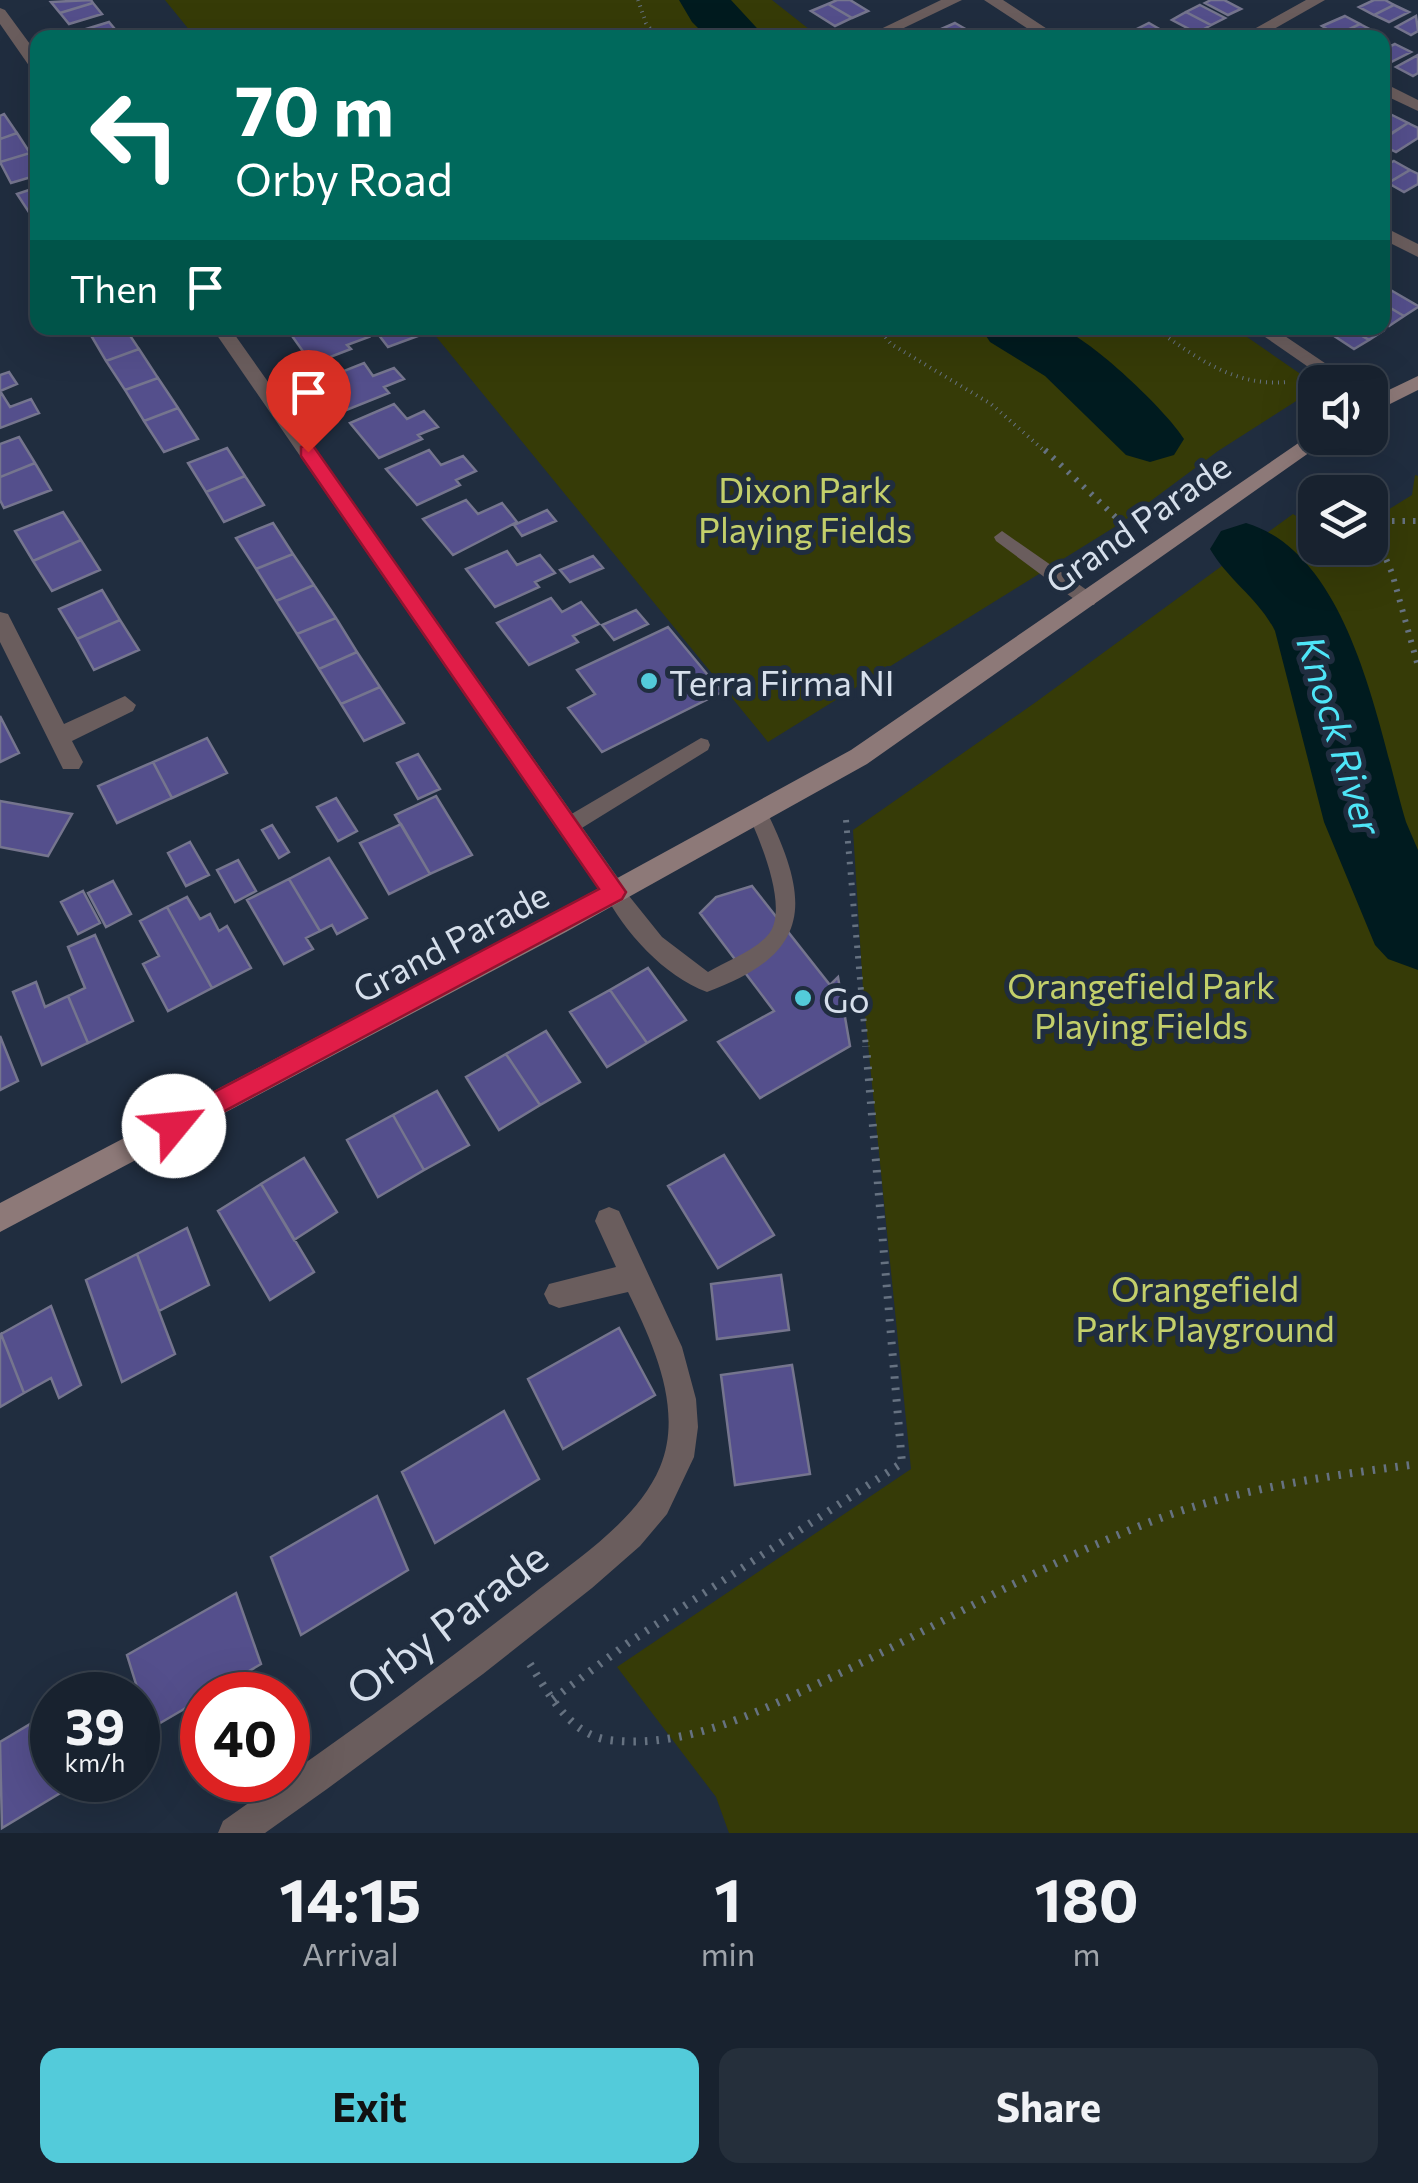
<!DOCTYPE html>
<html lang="en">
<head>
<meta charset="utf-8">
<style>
  :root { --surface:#18222f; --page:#252f3b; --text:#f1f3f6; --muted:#9fa4aa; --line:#363f4b; --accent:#53cbda }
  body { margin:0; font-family:Commissioner,sans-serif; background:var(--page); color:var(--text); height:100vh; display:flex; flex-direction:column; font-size:38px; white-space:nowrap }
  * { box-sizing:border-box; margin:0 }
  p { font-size:32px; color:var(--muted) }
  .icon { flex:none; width:55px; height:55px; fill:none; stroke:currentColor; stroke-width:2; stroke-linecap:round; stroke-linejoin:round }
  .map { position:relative; height:1833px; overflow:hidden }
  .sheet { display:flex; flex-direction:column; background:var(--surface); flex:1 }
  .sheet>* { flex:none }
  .guide { position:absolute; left:30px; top:30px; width:1360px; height:305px; border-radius:20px; box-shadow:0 10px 40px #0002,0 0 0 2px var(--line); background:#00695c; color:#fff; overflow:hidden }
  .fabs { position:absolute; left:1298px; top:365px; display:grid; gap:20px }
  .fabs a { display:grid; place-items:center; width:90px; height:90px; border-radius:20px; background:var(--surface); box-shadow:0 10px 40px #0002,0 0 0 2px var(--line); font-size:50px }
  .speed { position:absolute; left:30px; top:1672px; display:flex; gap:20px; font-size:50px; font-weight:700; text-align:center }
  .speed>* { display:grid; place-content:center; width:130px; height:130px; border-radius:50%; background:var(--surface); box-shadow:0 10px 40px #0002,0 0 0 2px var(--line); line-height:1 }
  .speed small { font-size:25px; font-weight:400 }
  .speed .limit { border:15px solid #d22; background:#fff; color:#111 }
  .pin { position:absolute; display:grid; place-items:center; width:85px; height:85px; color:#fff; margin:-102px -42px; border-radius:50% 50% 50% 0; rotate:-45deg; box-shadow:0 0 10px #0007 }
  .pin .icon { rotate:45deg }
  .me { position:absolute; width:110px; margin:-55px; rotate:62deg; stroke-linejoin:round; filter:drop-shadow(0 0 8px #0008) }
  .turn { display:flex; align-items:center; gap:35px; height:210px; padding:0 40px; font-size:45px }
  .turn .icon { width:130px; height:130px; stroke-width:2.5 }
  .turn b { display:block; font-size:70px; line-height:85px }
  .then { display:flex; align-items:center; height:95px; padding:0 40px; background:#0003; gap:20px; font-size:38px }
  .eta { display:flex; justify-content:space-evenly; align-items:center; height:170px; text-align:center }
  .eta b { font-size:60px; font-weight:700; line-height:70px }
  .primary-button { display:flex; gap:20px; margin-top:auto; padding:20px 40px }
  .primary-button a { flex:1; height:115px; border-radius:20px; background:var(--accent); color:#111; font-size:40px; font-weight:700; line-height:115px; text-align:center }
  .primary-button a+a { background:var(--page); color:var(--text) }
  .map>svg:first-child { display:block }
  .green { fill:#363b07 }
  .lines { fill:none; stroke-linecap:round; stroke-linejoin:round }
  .river { fill:#001b1f; fill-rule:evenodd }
  .building { fill:#544f8c; stroke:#75758e; stroke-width:2.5 }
  .path-far2 { stroke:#667281; stroke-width:4; stroke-dasharray:1 5; stroke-linecap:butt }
  .path-far1 { stroke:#667281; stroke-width:6; stroke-dasharray:2.5 8; stroke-linecap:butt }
  .path { stroke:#667281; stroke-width:8; stroke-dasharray:2.5 9; stroke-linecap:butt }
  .lane { fill:#6a5d5d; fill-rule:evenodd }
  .street { fill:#6a5d5d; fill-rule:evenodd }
  .secondary { fill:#8d7978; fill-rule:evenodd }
  .route { fill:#e11d48; stroke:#92132f; stroke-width:2.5 }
  .poi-dot { fill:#53cbda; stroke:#202d3f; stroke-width:4 }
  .labels { text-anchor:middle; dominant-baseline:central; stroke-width:10; stroke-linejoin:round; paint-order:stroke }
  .park-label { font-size:35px; fill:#c3cf6a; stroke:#202d3f }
  .street-label { font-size:35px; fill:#d6dfeb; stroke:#202d3f }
  .poi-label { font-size:35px; fill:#d6dfeb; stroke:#202d3f; text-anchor:start }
  .water-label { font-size:38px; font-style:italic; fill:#4ee5f7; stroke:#202d3f }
  .near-street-label { font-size:42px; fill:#d6dfeb; stroke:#202d3f }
</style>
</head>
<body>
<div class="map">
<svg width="1418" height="1833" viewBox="0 0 1418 1833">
  <rect width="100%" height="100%" fill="#202d3f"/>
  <path class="green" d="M165 0H772L819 37H195Z
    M429 328H1234L1315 384V389L1218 451 1121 523 768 742Z
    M1415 475 1418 476V1833H729L716 1797 617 1667 911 1469 864 1005 853 830 1036 702 1293 514 1315 528V548H1370V521L1412 495Z"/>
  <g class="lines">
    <path class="river" d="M679 0H731L766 38H708L692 22Z
      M981 328C1004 328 1038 321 1060 328 1091 339 1167 411 1184 439L1174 455 1150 462 1126 455 1045 376 990 342Z
      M1246 523C1352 555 1378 728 1406 822L1418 850V970L1388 959 1375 945 1324 822 1275 631C1259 599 1228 580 1210 549L1221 531Z"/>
  </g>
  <path class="building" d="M91 0 93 3 60 13 51 2Z
    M837 0H850L868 11 852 18 828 4Z
    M1211 0H1224L1241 9 1228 15 1205 3Z
    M1374 0H1385L1394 5 1374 15 1359 7Z
    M93 3 102 14 69 24 60 13Z
    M828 4 852 18 835 26 811 11Z
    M1200 5 1225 18 1211 25 1186 12Z
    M1394 5 1409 12 1389 22 1374 15Z
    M1186 12 1211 25 1197 33 1172 20Z
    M1345 16 1360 24 1337 35 1322 26Z
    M1416 16 1418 31 1411 35 1396 27Z
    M109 22 119 34 77 38 73 33Z
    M955 23 969 31 953 38H940L932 33Z
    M1149 23 1175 38H1133L1127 34Z
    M1360 24 1375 32 1362 38 1337 35Z
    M1395 44 1411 52 1389 63 1382 60V50Z
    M1418 55V73L1413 76 1396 67Z
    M4 114 17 133 0 139V116Z
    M1390 114 1408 123 1388 136 1382 134V119Z
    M1408 123 1418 128V138L1396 152 1382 145V139Z
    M17 133 30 153 0 162V139Z
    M30 153 38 164V175L11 183 0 162Z
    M1394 161 1410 170 1388 183 1382 180V167Z
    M1410 170 1418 174V184L1404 192 1388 183Z
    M38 187V226L17 194Z
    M1382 285 1418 306V307L1404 316 1382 303Z
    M1382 303 1404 316 1389 326 1382 322Z
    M102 328H125L139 349 106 361 89 332Z
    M315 328H362L369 337 347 345 351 349 312 364 292 336Z
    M395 328H411L418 336 388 347 378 334Z
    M1322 328H1349L1369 340 1354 349Z
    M1349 328H1377L1383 331 1369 340Z
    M139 349 158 378 125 390 106 361Z
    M364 363 373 376 394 368 404 379 384 387 389 393 344 411 321 380Z
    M9 372 17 384 0 391 10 407 31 399 39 413 0 428V375Z
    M158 378 178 408 144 421 125 390Z
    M394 404 407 419 424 411 438 427 418 435 422 439 379 458 350 423Z
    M178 408 198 439 164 452 144 421Z
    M19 437 35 463 0 477V444Z
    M227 448 245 476 206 492 188 463Z
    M429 450 441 465 463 456 476 471 456 480 460 485 417 505 386 469Z
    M35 463 51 490 4 508 0 500V477Z
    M245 476 264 505 224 522 206 492Z
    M466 500 478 514 502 503 517 522 453 555 423 519Z
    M547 510 556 521 522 536 514 525Z
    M63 512 81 540 33 561 15 531Z
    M273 523 293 554 256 569 236 538Z
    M81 540 100 570 52 591 33 561Z
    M507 551 517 565 540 555 555 573 535 582 539 587 495 607 466 569Z
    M293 554 314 585 276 601 256 569Z
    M593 556 603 568 570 582 560 570Z
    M314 585 336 618 297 634 276 601Z
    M102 590 120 620 77 639 59 609Z
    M551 598 562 612 581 602 599 624 573 636 578 642 529 665 497 623Z
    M636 610 648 624 614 640 602 625Z
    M336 618 357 652 319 669 297 634Z
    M120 620 139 650 94 670 77 639Z
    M668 627 722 692 602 752 568 708 595 694 577 670Z
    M357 652 380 687 341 704 319 669Z
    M380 687 404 723 364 741 341 704Z
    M0 716 19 753 0 762Z
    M207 738 227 773 172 798 153 762Z
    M418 754 440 789 418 799 397 763Z
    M153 762 172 798 117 823 98 786Z
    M436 796 472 855 430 874 395 815Z
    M336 798 357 831 338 841 317 807Z
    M0 801 72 814 48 856 0 847Z
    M401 824 430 874 389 894 360 843Z
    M272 825 289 852 279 858 262 830Z
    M190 842 209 875 186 886 168 853Z
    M329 858 367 918 337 934 332 925 320 931 289 879Z
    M238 860 256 891 235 902 217 870Z
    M289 879 320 931 306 938 313 949 284 964 247 900Z
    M113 881 131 914 106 927 88 893Z
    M752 886 830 985 838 977 850 1046 760 1098 718 1042 774 1011 700 913 716 897Z
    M83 891 100 923 78 934 61 902Z
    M187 897 200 919 210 914 219 931 227 926 251 968 212 988 167 907Z
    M167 907 212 988 168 1011 143 964 159 956 140 921Z
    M95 935 133 1021 88 1043 68 996 85 988 68 947Z
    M648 968 686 1020 647 1043 610 990Z
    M36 982 45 1007 68 996 88 1043 42 1065 13 992Z
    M610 990 647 1043 607 1067 570 1012Z
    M546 1031 580 1082 540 1105 506 1054Z
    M0 1036 18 1081 0 1090Z
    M506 1054 540 1105 499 1130 466 1077Z
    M437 1091 469 1145 424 1170 393 1115Z
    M393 1115 424 1170 378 1197 347 1140Z
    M724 1155 774 1235 718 1268 668 1186Z
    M304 1158 337 1212 294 1240 261 1184Z
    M261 1184 314 1272 270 1300 218 1211Z
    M187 1228 209 1285 159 1311 137 1254Z
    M137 1254 175 1354 122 1382 86 1280Z
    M781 1275 789 1330 717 1339 711 1284Z
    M51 1306 81 1385 59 1398 51 1378 24 1393 1 1334Z
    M619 1328 655 1395 563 1449 528 1379Z
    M1 1334 24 1393 0 1407V1335Z
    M792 1365 810 1474 735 1485 721 1375Z
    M504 1411 539 1479 435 1543 402 1472Z
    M377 1496 408 1570 301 1635 271 1557Z
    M236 1593 261 1664 150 1729 127 1655Z
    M52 1711V1780H82L2 1828 0 1742Z"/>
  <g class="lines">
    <path class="path-far2" d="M638 0 646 23 657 38
      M878 328 891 344 991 404 1047 453
      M1154 328C1196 357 1234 387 1287 382"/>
    <path class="path-far1" d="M1045 450 1125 526
      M1323 487 1331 492
      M1370 521 1392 573 1418 666
      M1371 521H1418
      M846 820 866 1048"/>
    <path class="path" d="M530 1664C549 1694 570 1735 609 1740 687 1750 764 1709 832 1677 937 1627 1037 1566 1145 1524 1232 1489 1326 1476 1418 1464
      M553 1699 628 1643 902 1463 866 1046"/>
    <path class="lane" d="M1002 531 1094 595 1097 600 1094 605H1082L996 541 994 537Z
      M701 738 708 740 710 745 708 750 577 831H563L560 825 563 819Z
      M758 806 765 808C811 901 814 953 707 992 664 976 624 932 604 892L607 886H621L662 937 708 972C727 961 753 952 768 935 790 910 760 840 748 814L751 808Z"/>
    <path class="street" d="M941 0H962L883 38H862Z
      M984 0H1003L1061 38H1042Z
      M1306 0H1325L1258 38H1238Z
      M0 8 5 10 38 55V72L32 70 0 24Z
      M1382 82 1418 100V111L1382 94Z
      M1382 226 1418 244V257L1382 239Z
      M212 328H230L623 885 626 892 623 899 614 902 605 899Z
      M1252 328H1273L1353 382H1330Z
      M0 612 8 614 64 724 125 696 136 705 133 711 72 741 83 762 79 769H63L0 642Z
      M609 1207 619 1211 682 1347 696 1399 698 1427 694 1457 667 1514 640 1546 592 1588 483 1674 327 1789 265 1833H218L223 1821 281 1780H288V1775C373 1716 456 1654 538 1590 581 1556 638 1519 660 1467 684 1410 653 1343 628 1292L559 1308 549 1304 544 1294 549 1284 616 1267 595 1221 599 1211Z"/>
    <path class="secondary" d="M1418 376V390L1370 414V399Z
      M1313 433 1315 438H1330L867 764 566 932 0 1232V1203L548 916 851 750Z"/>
  </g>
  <path class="route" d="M308 445 314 447 626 892 622 899 174 1138 165 1134 162 1126 165 1118 599 889 301 456V447Z"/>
  <g class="poi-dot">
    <circle cx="649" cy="681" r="10"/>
    <circle cx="803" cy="998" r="10"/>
  </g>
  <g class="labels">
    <g class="park-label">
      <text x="805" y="488">Dixon Park<tspan x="805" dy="40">Playing Fields</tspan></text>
      <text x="1141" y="984">Orangefield Park<tspan x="1141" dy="40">Playing Fields</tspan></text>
      <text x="1205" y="1287">Orangefield<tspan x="1205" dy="40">Park Playground</tspan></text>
    </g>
    <g class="street-label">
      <text transform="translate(1137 522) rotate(-35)">Grand Parade</text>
      <text transform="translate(450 941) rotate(-28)">Grand Parade</text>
    </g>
    <g class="poi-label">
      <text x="669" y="681">Terra Firma NI</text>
      <text x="823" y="998">Go</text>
    </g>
    <g class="water-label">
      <text transform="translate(1341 735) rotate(73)">Knock River</text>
    </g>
    <g class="near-street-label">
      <text transform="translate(446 1622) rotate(-37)">Orby Parade</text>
    </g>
  </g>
</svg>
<div class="fabs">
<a><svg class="icon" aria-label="sound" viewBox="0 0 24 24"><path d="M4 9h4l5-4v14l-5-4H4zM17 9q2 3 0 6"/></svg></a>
<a><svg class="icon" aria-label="layers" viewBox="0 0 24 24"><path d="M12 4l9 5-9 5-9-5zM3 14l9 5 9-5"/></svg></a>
</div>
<div class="speed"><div>39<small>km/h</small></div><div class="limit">40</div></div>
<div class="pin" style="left:308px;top:452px;background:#d93025"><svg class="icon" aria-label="arrive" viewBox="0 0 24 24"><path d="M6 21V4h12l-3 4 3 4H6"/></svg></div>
<svg class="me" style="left:174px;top:1126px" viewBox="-20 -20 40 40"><circle r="19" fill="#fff"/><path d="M0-13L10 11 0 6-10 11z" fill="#e11d48"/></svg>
<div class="guide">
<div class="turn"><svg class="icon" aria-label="left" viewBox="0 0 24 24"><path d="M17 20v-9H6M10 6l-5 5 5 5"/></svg><div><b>70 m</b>Orby Road</div></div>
<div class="then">Then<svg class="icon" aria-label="arrive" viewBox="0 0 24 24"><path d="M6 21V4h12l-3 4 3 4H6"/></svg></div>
</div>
</div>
<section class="sheet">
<div class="eta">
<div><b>14:15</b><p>Arrival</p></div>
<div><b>1</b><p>min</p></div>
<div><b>180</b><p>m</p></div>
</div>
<div class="primary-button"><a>Exit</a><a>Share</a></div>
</section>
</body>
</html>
